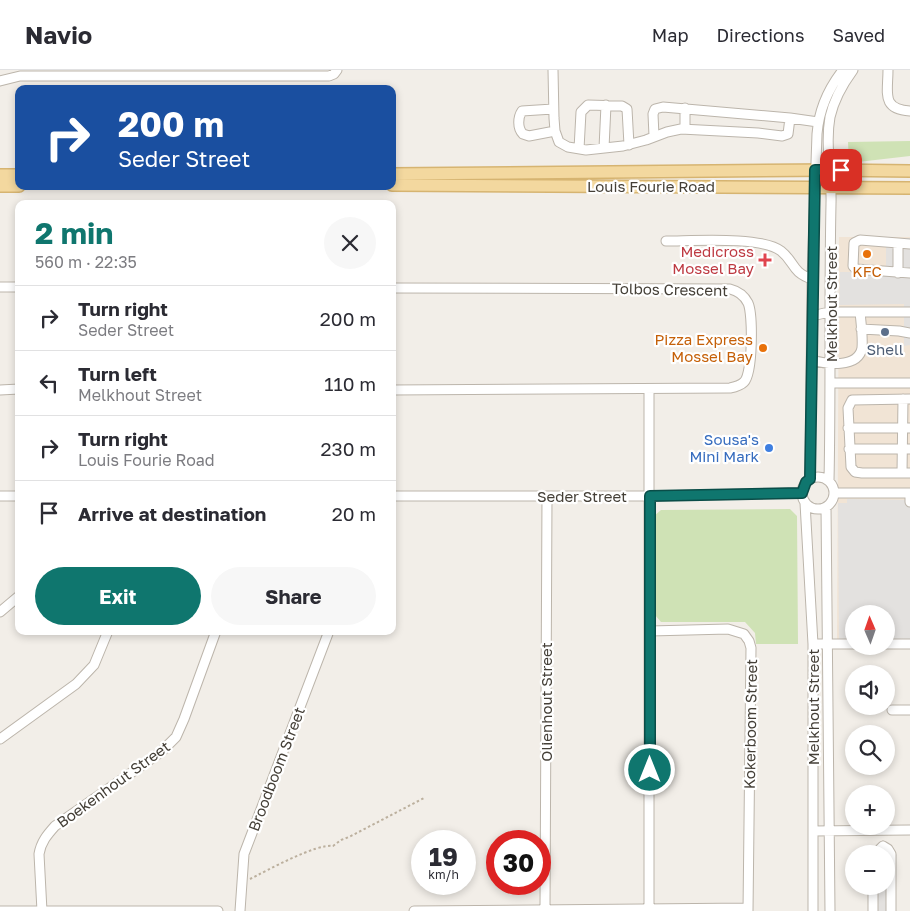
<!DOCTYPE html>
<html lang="en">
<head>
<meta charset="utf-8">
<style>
  :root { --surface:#fff; --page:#f7f7f7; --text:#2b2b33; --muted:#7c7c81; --line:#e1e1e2; --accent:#0f766e }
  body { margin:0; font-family:"Golos Text",sans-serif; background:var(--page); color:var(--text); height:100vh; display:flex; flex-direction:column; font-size:19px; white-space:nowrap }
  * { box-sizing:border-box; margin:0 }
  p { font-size:16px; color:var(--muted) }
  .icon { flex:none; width:28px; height:28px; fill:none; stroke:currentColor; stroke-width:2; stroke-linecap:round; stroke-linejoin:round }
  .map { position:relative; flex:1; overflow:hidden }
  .drawer { position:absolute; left:15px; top:130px; width:381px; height:435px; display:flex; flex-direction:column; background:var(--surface); border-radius:10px; box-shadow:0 2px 8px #0003 }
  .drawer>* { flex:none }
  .banner { position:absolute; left:15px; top:15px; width:381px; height:105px; border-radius:10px; box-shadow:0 2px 8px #0003; background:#1a4fa0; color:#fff; overflow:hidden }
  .needle { width:32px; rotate:358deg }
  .fabs { position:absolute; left:845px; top:535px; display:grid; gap:10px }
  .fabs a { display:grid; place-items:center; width:50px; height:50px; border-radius:50%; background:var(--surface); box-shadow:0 2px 8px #0003; font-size:25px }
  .speed { position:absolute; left:411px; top:760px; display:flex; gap:10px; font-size:25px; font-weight:700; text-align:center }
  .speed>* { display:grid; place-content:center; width:65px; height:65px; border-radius:50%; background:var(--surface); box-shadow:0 2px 8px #0003; line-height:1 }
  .speed small { font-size:12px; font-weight:400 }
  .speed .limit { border:8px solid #d22; background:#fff; color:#111 }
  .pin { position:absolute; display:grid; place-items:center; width:42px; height:42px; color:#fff; margin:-21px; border-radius:10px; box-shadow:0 2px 8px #0006 }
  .me { position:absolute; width:55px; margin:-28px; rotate:0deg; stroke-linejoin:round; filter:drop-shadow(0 0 4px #0008) }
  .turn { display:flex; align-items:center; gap:18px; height:105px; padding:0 20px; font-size:22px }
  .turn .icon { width:65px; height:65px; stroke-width:2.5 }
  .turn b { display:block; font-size:35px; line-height:42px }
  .round { display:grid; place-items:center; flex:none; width:52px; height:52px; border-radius:26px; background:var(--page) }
  .overview { display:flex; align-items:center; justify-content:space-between; height:85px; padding:0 20px }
  h1 { font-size:30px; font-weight:700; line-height:38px; color:var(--accent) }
  .primary-button { display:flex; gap:10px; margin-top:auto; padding:10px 20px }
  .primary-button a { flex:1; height:58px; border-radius:30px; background:var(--accent); color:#fff; font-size:20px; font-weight:700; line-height:58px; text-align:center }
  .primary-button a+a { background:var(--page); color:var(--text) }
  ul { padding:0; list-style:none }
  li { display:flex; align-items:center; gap:15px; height:65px; padding:0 20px; border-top:1px solid var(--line) }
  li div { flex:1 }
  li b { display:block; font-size:19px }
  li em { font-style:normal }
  header { display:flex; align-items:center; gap:30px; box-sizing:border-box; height:70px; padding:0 25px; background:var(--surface); border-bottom:1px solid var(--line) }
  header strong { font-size:24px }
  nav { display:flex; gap:28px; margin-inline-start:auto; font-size:18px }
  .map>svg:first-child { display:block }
  .commercial { fill:#f1e4d5; fill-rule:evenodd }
  .green { fill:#cfe2b5 }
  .parking { fill:#e3e1df }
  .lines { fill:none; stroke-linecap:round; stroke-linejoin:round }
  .minor-casing { stroke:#bcb5ab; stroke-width:11 }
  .major-casing { stroke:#d6b471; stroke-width:14 }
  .path { stroke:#bcb09e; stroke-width:2; stroke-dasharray:2.5 2.5; stroke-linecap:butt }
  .minor { stroke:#fff; stroke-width:9 }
  .major { stroke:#f3d89f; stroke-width:11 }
  .route-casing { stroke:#0a4d48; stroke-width:12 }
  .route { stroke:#0f766e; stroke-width:9 }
  .food-dot { fill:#e8710a; stroke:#fff; stroke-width:2 }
  .health-dot { fill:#e0444e; stroke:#fff; stroke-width:2 }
  .service-dot { fill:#5c6f8a; stroke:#fff; stroke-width:2 }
  .shop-dot { fill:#3f7fe0; stroke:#fff; stroke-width:2 }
  .labels { text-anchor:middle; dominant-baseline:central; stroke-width:4.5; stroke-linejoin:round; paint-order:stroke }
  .street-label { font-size:15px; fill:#443f37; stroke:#fff }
  .health-label { font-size:15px; fill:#be3a42; stroke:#fff; text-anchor:end }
  .food-label { font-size:15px; fill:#c56008; stroke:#fff }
  .service-label { font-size:15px; fill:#4e5e75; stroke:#fff }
  .shop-label { font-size:15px; fill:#366cbe; stroke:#fff; text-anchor:end }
</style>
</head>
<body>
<header>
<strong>Navio</strong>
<nav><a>Map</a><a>Directions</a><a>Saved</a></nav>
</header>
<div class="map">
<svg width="910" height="841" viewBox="0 0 910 841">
  <rect width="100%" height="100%" fill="#f2eee8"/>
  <path class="commercial" d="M839 167H910V579H837ZM854 544H886V576H854Z"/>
  <path class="green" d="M910 71V86L849 93 848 72Z
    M790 439 797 446 798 574H756L755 563 745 552H661L655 545 654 446 661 440Z"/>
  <path class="parking" d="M910 168V275L904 276V234L839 235 840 202H886V169Z
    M847 429 910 430V571H886V544H854V572H839L838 433H847Z
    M888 772 897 785 895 841H870V816H886V784H872L873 778 881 773Z"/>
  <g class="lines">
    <g class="minor-casing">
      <path id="minor" d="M553 0 554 48 555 61 559 72 568 77 586 80 623 76 646 70 667 62 681 59 758 63 782 66 788 64 790 48 663 37 655 39 653 44 654 66
        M888 0C888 23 881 39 910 41
        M0 11 20 6H329L334 4 337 0
        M553 39 522 41C518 47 517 58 523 64L529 66 555 61
        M790 48 818 52
        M685 59V38
        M604 78 606 35
        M579 79 581 42 588 35 622 36 627 39 629 75
        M666 171C692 171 762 166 781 181 795 192 791 202 812 209
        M898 173 910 174
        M898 203V173L860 170 854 173 853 196 856 199 910 203
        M0 217H19
        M392 218 730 219C738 221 744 225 748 233 753 244 753 303 744 312 740 316 735 317 730 318L392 320
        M812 246 829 242H910
        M861 259 899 261 910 263
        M812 290C825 294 858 299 862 278 863 267 861 253 860 242
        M831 313H910
        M649 319V839
        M0 320 19 319
        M910 329 852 330 848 338 851 397 855 402 862 403H910
        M848 358H910
        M849 379H910
        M902 403 903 329
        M802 423a16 16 0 1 1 32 0a16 16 0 1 1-32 0Z
        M810 409 812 209 817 64C819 39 828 19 843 0
        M829 411C831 319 829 226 831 134 832 105 825 75 830 47 834 29 842 15 853 0
        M834 423H910V432
        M0 426H19
        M392 426H650L802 423
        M805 433 813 574V841
        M826 437 830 841
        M0 542 19 526
        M650 561 728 559 744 564 749 571 751 578 748 841
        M813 574H854
        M886 574H910
        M892 640H910
        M0 669 76 614 94 595 108 561
        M813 761 910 760
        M883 776 888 779 891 784V841
        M875 784 883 776
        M873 816V841
        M545 839 547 426
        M0 841H218
        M42 841 39 784C41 772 47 765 55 756L161 682 176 667 184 649 216 561
        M240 841 244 784 329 561
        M414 841 748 838"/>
    </g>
    <g class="major-casing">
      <path id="major" d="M392 104 830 100 910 101
        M0 105H19
        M392 115 910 118
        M0 116H19"/>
    </g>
    <path class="path" d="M250 809C266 801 317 773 333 776L341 770 349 767 424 728"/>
    <use href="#minor" class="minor"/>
    <use href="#major" class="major"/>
  </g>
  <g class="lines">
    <g class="route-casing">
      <path id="route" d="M650 700V426L802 423 806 412 810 409 815 100H841"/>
    </g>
    <use href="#route" class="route"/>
  </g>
  <g class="food-dot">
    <circle cx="867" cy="184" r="5"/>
    <circle cx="763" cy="278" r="5"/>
  </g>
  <path class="health-dot" d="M762.5 182.5h5v5h5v5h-5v5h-5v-5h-5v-5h5z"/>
  <circle class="service-dot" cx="885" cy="262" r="5"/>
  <circle class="shop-dot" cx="769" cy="378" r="5"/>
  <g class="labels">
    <g class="street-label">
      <text x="651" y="116">Louis Fourie Road</text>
      <text transform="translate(670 219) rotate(1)">Tolbos Crescent</text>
      <text transform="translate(831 234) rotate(-90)">Melkhout Street</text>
      <text x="582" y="426">Seder Street</text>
      <text transform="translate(546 632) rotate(-90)">Olienhout Street</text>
      <text transform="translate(813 637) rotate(-90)">Melkhout Street</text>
      <text transform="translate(750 654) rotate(-89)">Kokerboom Street</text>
      <text transform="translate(276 699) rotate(-69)">Broodboom Street</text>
      <text transform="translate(113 714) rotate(-36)">Boekenhout Street</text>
    </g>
    <g class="health-label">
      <text x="754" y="181">Medicross<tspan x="754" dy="17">Mossel Bay</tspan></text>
    </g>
    <g class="food-label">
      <text x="867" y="201">KFC</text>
      <text x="753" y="269" text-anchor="end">Pizza Express<tspan x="753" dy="17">Mossel Bay</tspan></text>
    </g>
    <g class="service-label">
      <text x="885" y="279">Shell</text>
    </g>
    <g class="shop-label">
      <text x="759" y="369">Sousa's<tspan x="759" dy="17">Mini Mark</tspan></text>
    </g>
  </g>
</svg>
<div class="fabs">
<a><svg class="needle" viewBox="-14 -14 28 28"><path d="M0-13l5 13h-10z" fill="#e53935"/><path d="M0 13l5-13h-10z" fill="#7c7c81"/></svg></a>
<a><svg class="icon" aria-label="sound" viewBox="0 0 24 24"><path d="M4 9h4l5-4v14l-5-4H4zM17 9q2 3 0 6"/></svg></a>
<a><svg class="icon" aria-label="search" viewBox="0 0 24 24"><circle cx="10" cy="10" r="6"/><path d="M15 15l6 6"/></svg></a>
<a>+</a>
<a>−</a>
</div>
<div class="speed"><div>19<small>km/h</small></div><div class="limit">30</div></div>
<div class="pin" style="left:841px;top:100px;background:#d93025"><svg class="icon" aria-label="arrive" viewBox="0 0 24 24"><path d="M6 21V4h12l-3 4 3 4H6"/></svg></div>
<svg class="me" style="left:650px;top:700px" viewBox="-20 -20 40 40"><circle r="17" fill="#0f766e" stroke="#fff" stroke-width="3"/><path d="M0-11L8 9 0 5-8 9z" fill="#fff"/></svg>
<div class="banner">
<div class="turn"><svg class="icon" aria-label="right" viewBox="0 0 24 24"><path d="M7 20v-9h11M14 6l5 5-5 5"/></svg><div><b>200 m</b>Seder Street</div></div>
</div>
<section class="drawer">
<div class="overview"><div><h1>2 min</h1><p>560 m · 22:35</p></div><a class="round"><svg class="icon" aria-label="close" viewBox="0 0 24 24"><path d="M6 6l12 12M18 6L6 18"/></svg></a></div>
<ul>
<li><svg class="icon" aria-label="right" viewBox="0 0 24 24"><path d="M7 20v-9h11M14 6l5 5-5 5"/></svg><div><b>Turn right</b><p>Seder Street</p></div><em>200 m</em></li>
<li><svg class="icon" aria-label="left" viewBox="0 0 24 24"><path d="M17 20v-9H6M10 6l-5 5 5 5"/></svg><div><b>Turn left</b><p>Melkhout Street</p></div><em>110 m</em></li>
<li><svg class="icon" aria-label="right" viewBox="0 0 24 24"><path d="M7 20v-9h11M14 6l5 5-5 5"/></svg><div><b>Turn right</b><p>Louis Fourie Road</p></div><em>230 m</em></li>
<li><svg class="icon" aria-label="arrive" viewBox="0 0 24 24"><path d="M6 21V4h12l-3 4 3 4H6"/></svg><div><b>Arrive at destination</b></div><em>20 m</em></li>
</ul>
<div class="primary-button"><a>Exit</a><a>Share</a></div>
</section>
</div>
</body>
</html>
